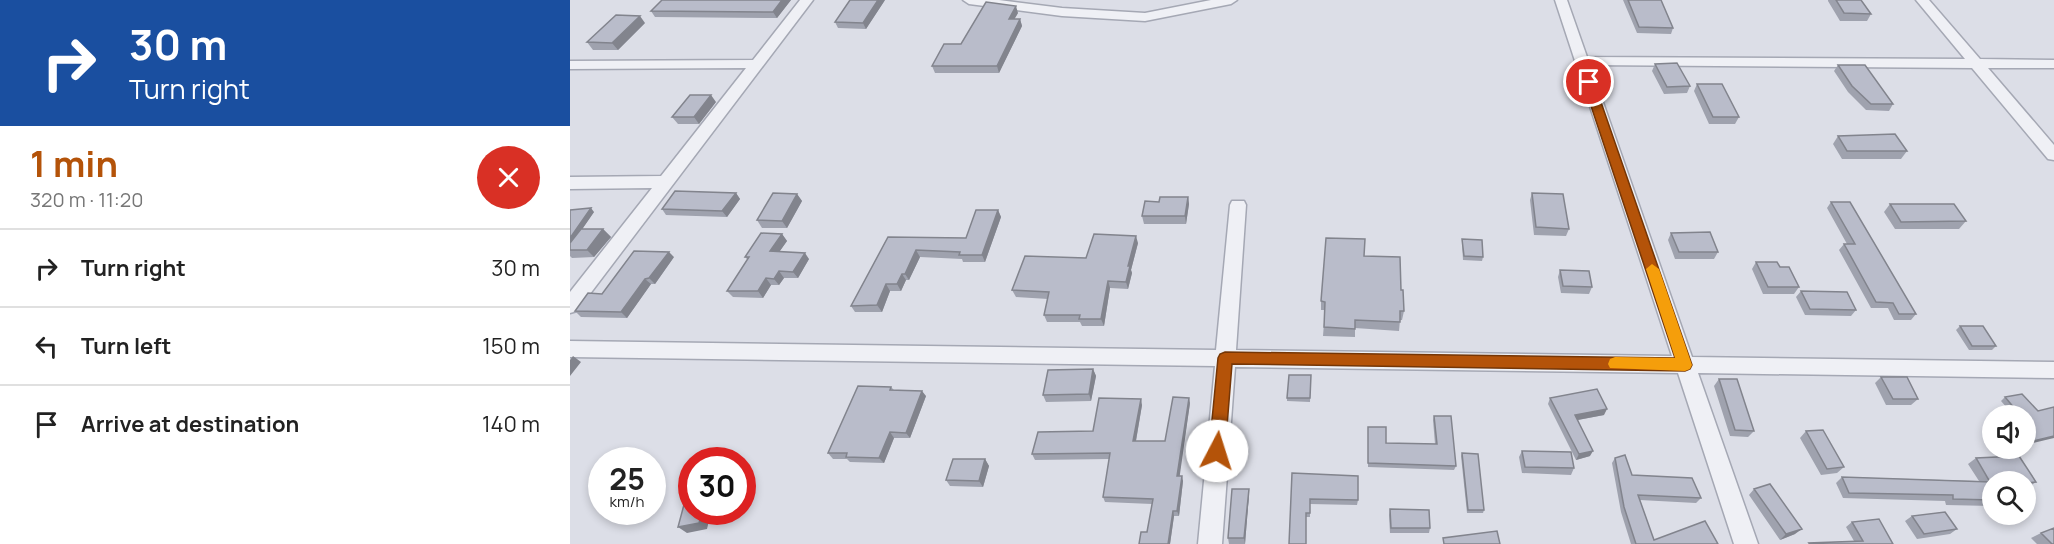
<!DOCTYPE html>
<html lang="en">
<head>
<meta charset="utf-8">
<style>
  :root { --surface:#fff; --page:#f6f6f6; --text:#222; --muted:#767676; --line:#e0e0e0; --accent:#b45309 }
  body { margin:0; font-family:Manrope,sans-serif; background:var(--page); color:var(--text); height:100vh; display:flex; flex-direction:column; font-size:22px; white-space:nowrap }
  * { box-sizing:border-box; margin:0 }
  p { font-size:20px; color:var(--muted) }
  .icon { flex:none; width:33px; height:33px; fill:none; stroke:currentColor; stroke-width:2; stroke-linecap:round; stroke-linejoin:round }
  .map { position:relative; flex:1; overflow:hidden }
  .panel { display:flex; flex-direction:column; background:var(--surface); width:570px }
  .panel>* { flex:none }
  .guide { background:#1a4fa0; color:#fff; overflow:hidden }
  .buttons { position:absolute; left:1412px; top:405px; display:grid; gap:12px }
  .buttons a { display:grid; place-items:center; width:54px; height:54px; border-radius:50%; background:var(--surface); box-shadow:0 3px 9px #0003; font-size:30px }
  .speed { position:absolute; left:18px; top:447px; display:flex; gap:12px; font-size:30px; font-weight:700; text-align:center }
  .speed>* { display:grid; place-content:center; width:78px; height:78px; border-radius:50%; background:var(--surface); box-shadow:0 3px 9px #0003; line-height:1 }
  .speed small { font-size:15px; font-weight:400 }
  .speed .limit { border:9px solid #d22; background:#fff; color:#111 }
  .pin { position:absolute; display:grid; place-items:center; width:51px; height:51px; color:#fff; margin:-26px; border:3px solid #fff; border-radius:50%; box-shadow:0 2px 6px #0007 }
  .me { position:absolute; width:66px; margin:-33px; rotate:5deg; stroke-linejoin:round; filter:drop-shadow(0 0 4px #0008) }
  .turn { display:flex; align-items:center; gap:21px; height:126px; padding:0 30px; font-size:27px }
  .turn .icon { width:78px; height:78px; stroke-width:2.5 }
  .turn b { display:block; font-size:42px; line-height:51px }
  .round { display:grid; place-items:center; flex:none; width:63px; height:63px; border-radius:32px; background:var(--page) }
  .headline { display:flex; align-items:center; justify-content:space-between; height:102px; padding:0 30px }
  h1 { font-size:36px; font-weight:700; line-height:45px; color:var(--accent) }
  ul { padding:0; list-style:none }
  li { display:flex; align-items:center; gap:18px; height:78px; padding:0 30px; border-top:2px solid var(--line) }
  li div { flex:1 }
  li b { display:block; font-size:22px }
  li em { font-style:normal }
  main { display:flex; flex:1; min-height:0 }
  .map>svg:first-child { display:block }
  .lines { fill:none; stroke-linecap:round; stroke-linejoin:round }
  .minor-casing { stroke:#a5a8b4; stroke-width:3 }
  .minor { fill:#eff0f5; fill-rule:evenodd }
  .wall { fill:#9fa2ae }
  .shaded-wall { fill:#82848d }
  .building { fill:#b9bcca; stroke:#82848d; stroke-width:1.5 }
  .route { fill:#b45309; stroke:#753606; stroke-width:1.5 }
  .slow { fill:#f59e0b }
</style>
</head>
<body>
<main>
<section class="panel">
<div class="guide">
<div class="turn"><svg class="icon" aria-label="right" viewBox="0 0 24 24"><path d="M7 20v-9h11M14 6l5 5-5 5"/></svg><div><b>30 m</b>Turn right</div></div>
</div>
<div class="headline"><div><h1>1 min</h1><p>320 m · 11:20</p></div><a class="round" style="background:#d93025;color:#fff"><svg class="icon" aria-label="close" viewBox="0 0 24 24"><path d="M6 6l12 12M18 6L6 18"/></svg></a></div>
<ul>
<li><svg class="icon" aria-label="right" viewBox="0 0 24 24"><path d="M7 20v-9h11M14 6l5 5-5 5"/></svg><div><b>Turn right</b></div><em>30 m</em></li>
<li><svg class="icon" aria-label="left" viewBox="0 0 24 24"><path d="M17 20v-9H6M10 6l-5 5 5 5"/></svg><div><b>Turn left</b></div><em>150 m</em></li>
<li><svg class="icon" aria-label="arrive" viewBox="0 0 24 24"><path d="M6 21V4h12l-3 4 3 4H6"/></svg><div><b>Arrive at destination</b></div><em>140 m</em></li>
</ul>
</section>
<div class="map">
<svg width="1484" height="544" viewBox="0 0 1484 544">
  <rect width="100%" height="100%" fill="#dcdee7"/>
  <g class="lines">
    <g class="minor-casing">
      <path id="minor" d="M230 0H243L7 311 0 313V292L82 188 0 189V177L91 176 176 68 0 69V61L183 60Z
        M393 0H429L492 8 575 13 641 0H667L661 4 575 21 492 16 399 4Z
        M985 0H997L1017 57 1395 59 1346 0H1359L1410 59 1484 60V68H1418L1484 145V160L1478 159 1402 68 1020 65 1122 357 1484 362V378L1128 373 1188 544H1164L1108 373 665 367 652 544H628L645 366 0 357V341L646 350 660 205 662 201H674L676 205 666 350 1102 356Z"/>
    </g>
    <use href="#minor" class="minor"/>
  </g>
  <path class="wall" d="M221 0 207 18 85 17 81 11Z
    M315 0 296 29 268 28 265 22Z
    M1053 0H1091L1103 28 1101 34 1067 33Z
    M1258 0H1291L1301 14 1297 21H1270L1258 1Z
    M448 13 444 19H450L452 26 429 73H365L362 66 391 44Z
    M75 23 48 50H23L17 42Z
    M1085 64 1120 86 1117 93 1094 94 1082 71Z
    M1268 65 1323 104 1319 111 1296 110 1278 92 1264 71Z
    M1127 84 1169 117 1165 124H1139L1124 91Z
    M146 102 129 124H108L102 117Z
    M1268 136 1337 151 1331 159H1272L1263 144Z
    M166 193 170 199 157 217 96 215 92 209Z
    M962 193 999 229 996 236 964 235 960 200Z
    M227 194 232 201 217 228H192L187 220Z
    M618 197 619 204 616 224H574L572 216 589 202Z
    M1261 202 1346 314 1341 320H1324L1318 308H1301L1269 250 1274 244H1277L1257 208Z
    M1320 204 1396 221 1389 229H1325L1314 212Z
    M0 210 24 212 12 229H33L41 237 24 257 2 258 0 256Z
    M428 210 431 217 415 262H393L392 259 350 257 339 280H336L331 291H320L312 312H285L281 306 318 237 396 238Z
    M1101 233 1148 252 1144 259H1105L1098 240Z
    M212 234 217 241 209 252 239 259 228 278H214L209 285H201L193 298 163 297 157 291 178 260 175 257Z
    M892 239 913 257 912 261 893 260 892 243Z
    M568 243 561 270 562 273 558 289 540 288 534 326H512L510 322H477L474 315 478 299 446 297 442 290 516 258Z
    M794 256 831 290 834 311 832 320H830L829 331 785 328V337L753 336 755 310H751V301Z
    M104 257 85 284H81L57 318 11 317 5 311 32 294Z
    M1186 262 1229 287 1224 294H1193L1182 269Z
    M990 270 1022 287 1019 294 991 293 988 277Z
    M1231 291 1286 310 1281 316 1235 315 1226 297Z
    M1390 326 1426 346 1422 350H1399L1386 330Z
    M523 369 526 376 521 401 476 402 473 395Z
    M741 375 740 402 717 401V398Z
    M1311 377 1348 399 1341 405H1316L1305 383Z
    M1149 379 1184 431 1178 437 1160 436 1144 386Z
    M321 387 324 390 356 396 340 438H324L314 463 280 462 277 459H263L258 453Z
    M1435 397 1468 411 1455 416H1444L1431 401Z
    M980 398 1034 415 1008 420 1020 456 1006 460 978 404Z
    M620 403 609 476 613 481 609 516H604L600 544H569L577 532 582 504 535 502 533 497 539 459 465 460 462 454 523 431 572 405 566 441H595Z
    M864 416 886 466 884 470 798 467V427L816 443 865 444 863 420Z
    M1420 422H1422V433L1416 426Z
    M1236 431 1274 467 1267 473 1251 475 1230 438Z
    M952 451 1004 468 1001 475 952 473 949 457Z
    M892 453 914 510 913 513H897L891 456Z
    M1045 458 1062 475 1131 498 1126 503 1070 500 1084 540 1148 544H1061L1051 512 1042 463Z
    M1406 458 1466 482 1457 488H1455V482H1422V506L1376 505 1375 501 1273 498 1266 483 1272 477 1409 481 1398 464Z
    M415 459 419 466 413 487 380 486 376 480Z
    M722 473 788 500 787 505 740 504V517H736Z
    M679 489V495L675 544H659L658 538Z
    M1184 489 1225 534 1210 540 1179 495Z
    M820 509 860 528 859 533H820L819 515Z
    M1342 516 1387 529 1380 534 1347 539 1335 521Z
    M1282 522 1323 544H1238L1239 543 1284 541 1276 527Z
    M1471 533 1484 544H1467L1461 538Z"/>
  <path class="shaded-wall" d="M212 0H221L207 18 203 12Z
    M308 0H315L296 29 293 23Z
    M446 6 448 13 441 25 439 19Z
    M70 16 75 23 48 50 42 43Z
    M450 19 452 26 429 73 427 66Z
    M141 95 146 102 129 124 124 117Z
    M166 193 170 199 157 217 152 211Z
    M227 194 232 201 217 228 212 221Z
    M618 197 619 204 616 224 615 216Z
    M21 208 24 212 0 247V238Z
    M428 210 431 217 415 262 412 255Z
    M33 229 41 237 24 257 17 250Z
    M212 234 217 241 205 258 200 251Z
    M566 236 568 243 561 270 562 273 558 289 556 282 558 266Z
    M346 250 350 257 339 280 335 274Z
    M99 252 104 257 85 284 79 278Z
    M235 253 239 259 228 278 223 272Z
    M209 271 214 278 209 285 204 279Z
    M332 274 336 280 331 291 327 284Z
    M196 278 201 285 193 298 188 291Z
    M75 279 81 284 57 318 51 312Z
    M538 281 540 288 534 326 531 319Z
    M316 284 320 291 312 312 307 305Z
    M3 356 11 362 0 376V360Z
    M523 369 526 376 521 401 519 394Z
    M352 391 356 396 340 438 336 433Z
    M619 398 620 403 609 481 607 476Z
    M571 399 572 405 565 446 563 441Z
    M1037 409 1034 415 1002 421 1005 415Z
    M320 432 324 438 314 463 309 458Z
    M1484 436V438L1455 445V443Z
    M1023 451 1020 456 1006 460 1009 454Z
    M415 459 419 466 413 487 409 481Z
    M612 476 613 481 609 516 607 511Z
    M679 489V495L675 544 674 538Z
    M603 511 604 516 600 544H598Z
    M132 512H141L137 529 117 533 108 527Z
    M1232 529 1225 534 1210 540 1216 534Z"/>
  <path class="building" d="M92 0H212L203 12 81 11Z
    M280 0H308L293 23 265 22Z
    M1058 0H1091L1103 28 1069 27Z
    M1266 0H1291L1301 14 1274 13Z
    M416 2 446 6 439 19H450L427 66H362L374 44H391Z
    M46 15 70 16 42 43 17 42Z
    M1107 63 1120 86 1097 87 1085 64Z
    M1268 65H1295L1323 104H1301L1282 86Z
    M1127 84H1152L1169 117H1143Z
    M120 95H141L124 117H102Z
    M1325 134 1337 151H1277L1268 136Z
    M105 191 166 193 152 211 92 209Z
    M203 193 227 194 212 221 187 220Z
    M962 193 993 194 999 229 966 227Z
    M590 197H618L615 216H572L575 201 589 202Z
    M1261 202H1280L1346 314H1329L1323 303 1306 302 1274 244H1285Z
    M1320 204H1384L1396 221 1331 222Z
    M21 208 0 238V210Z
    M406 210H428L412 255H389L390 252 346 250 335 274H332L327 284H316L307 305 281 306 318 237 396 238Z
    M11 229H33L17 250H0V243Z
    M1140 232 1148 252H1109L1101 233Z
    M191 233 212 234 200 251 235 253 223 272 209 271 204 279 196 278 188 291H157L179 257H175Z
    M524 234 566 236 558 266H560L556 282 538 281 531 319H509L510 315H474L479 292 442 290 455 256 516 258Z
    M756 238 795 239 794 256 830 257 831 290H833L834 311H830V322L785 320V329L754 327 755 302 751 301Z
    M892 239 912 240 913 257 894 256Z
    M64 251 99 252 79 278 75 279 51 312 5 311 18 293 32 294Z
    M1186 262H1207L1210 267H1219L1229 287H1198Z
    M990 270 1019 271 1022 287 993 286Z
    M1231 291 1277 292 1286 310 1240 309Z
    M1390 326H1413L1426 346H1402Z
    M523 369 519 394 473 395 478 370Z
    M719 375H741L740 398H717Z
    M1311 377H1337L1348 399H1323Z
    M1149 379H1167L1184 431 1165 430Z
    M288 386 321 387 320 390 352 391 336 433 320 432 309 458 276 457 277 453H258Z
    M1027 389 1037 409 1005 415 1023 451 1009 454 980 398Z
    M1452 394 1468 411 1484 407V436L1455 443V416H1447L1450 415 1435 397Z
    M603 397 619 398 607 476H612L607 511H603L598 544H569L571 532H577L583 499 533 497 540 453 462 454 468 432 523 431 529 398 571 399 563 441H595Z
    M864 416H881L886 466 798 463V427H816V443L867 444Z
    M1253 430 1274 467 1257 469 1236 431Z
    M952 451 1001 452 1004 468 955 467Z
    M892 453 908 454 914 510H898Z
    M1055 455 1062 475 1122 478 1131 498 1068 495 1084 540 1135 521 1148 544H1066L1054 507 1045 458Z
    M1449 456 1466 482 1455 483V482H1422V500L1383 499V495L1279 493 1272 477 1420 482 1406 458Z
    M383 459H415L409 481 376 480Z
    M722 473 788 476V500L740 499V513H736V544H719Z
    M1200 484 1232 529 1216 534 1184 489Z
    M122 485V512H132L129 523 108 527 119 486Z
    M662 489H679L674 538H658Z
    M820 509 859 510 860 528H821Z
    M1375 512 1387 529 1354 534 1342 516Z
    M1309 519 1323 544H1240L1239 543 1293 541 1282 522Z
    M1484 528V544H1482L1471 533Z
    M927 531 930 544H874L873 538Z"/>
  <path class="route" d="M1019 79 1024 82 1122 365 1120 369 1115 371 662 364 655 451 653 456 647 458 642 456 639 451 648 358 650 354 655 352 1105 358 1013 82Z"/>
  <path class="slow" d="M1082 264 1089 269 1122 365 1120 369 1115 371 1040 368 1038 364 1040 359 1045 357 1105 358 1076 269Z"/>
</svg>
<div class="buttons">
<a><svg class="icon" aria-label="sound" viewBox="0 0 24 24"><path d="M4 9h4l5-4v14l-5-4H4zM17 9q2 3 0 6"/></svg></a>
<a><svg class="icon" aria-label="search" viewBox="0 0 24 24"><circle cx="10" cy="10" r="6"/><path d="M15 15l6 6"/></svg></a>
</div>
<div class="speed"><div>25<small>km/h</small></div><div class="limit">30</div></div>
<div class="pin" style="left:1019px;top:82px;background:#d93025"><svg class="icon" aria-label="arrive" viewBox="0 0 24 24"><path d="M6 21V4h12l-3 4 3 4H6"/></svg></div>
<svg class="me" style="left:647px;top:451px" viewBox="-20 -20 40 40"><circle r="19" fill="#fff"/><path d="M0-13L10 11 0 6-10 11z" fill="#b45309"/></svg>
</div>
</main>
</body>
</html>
